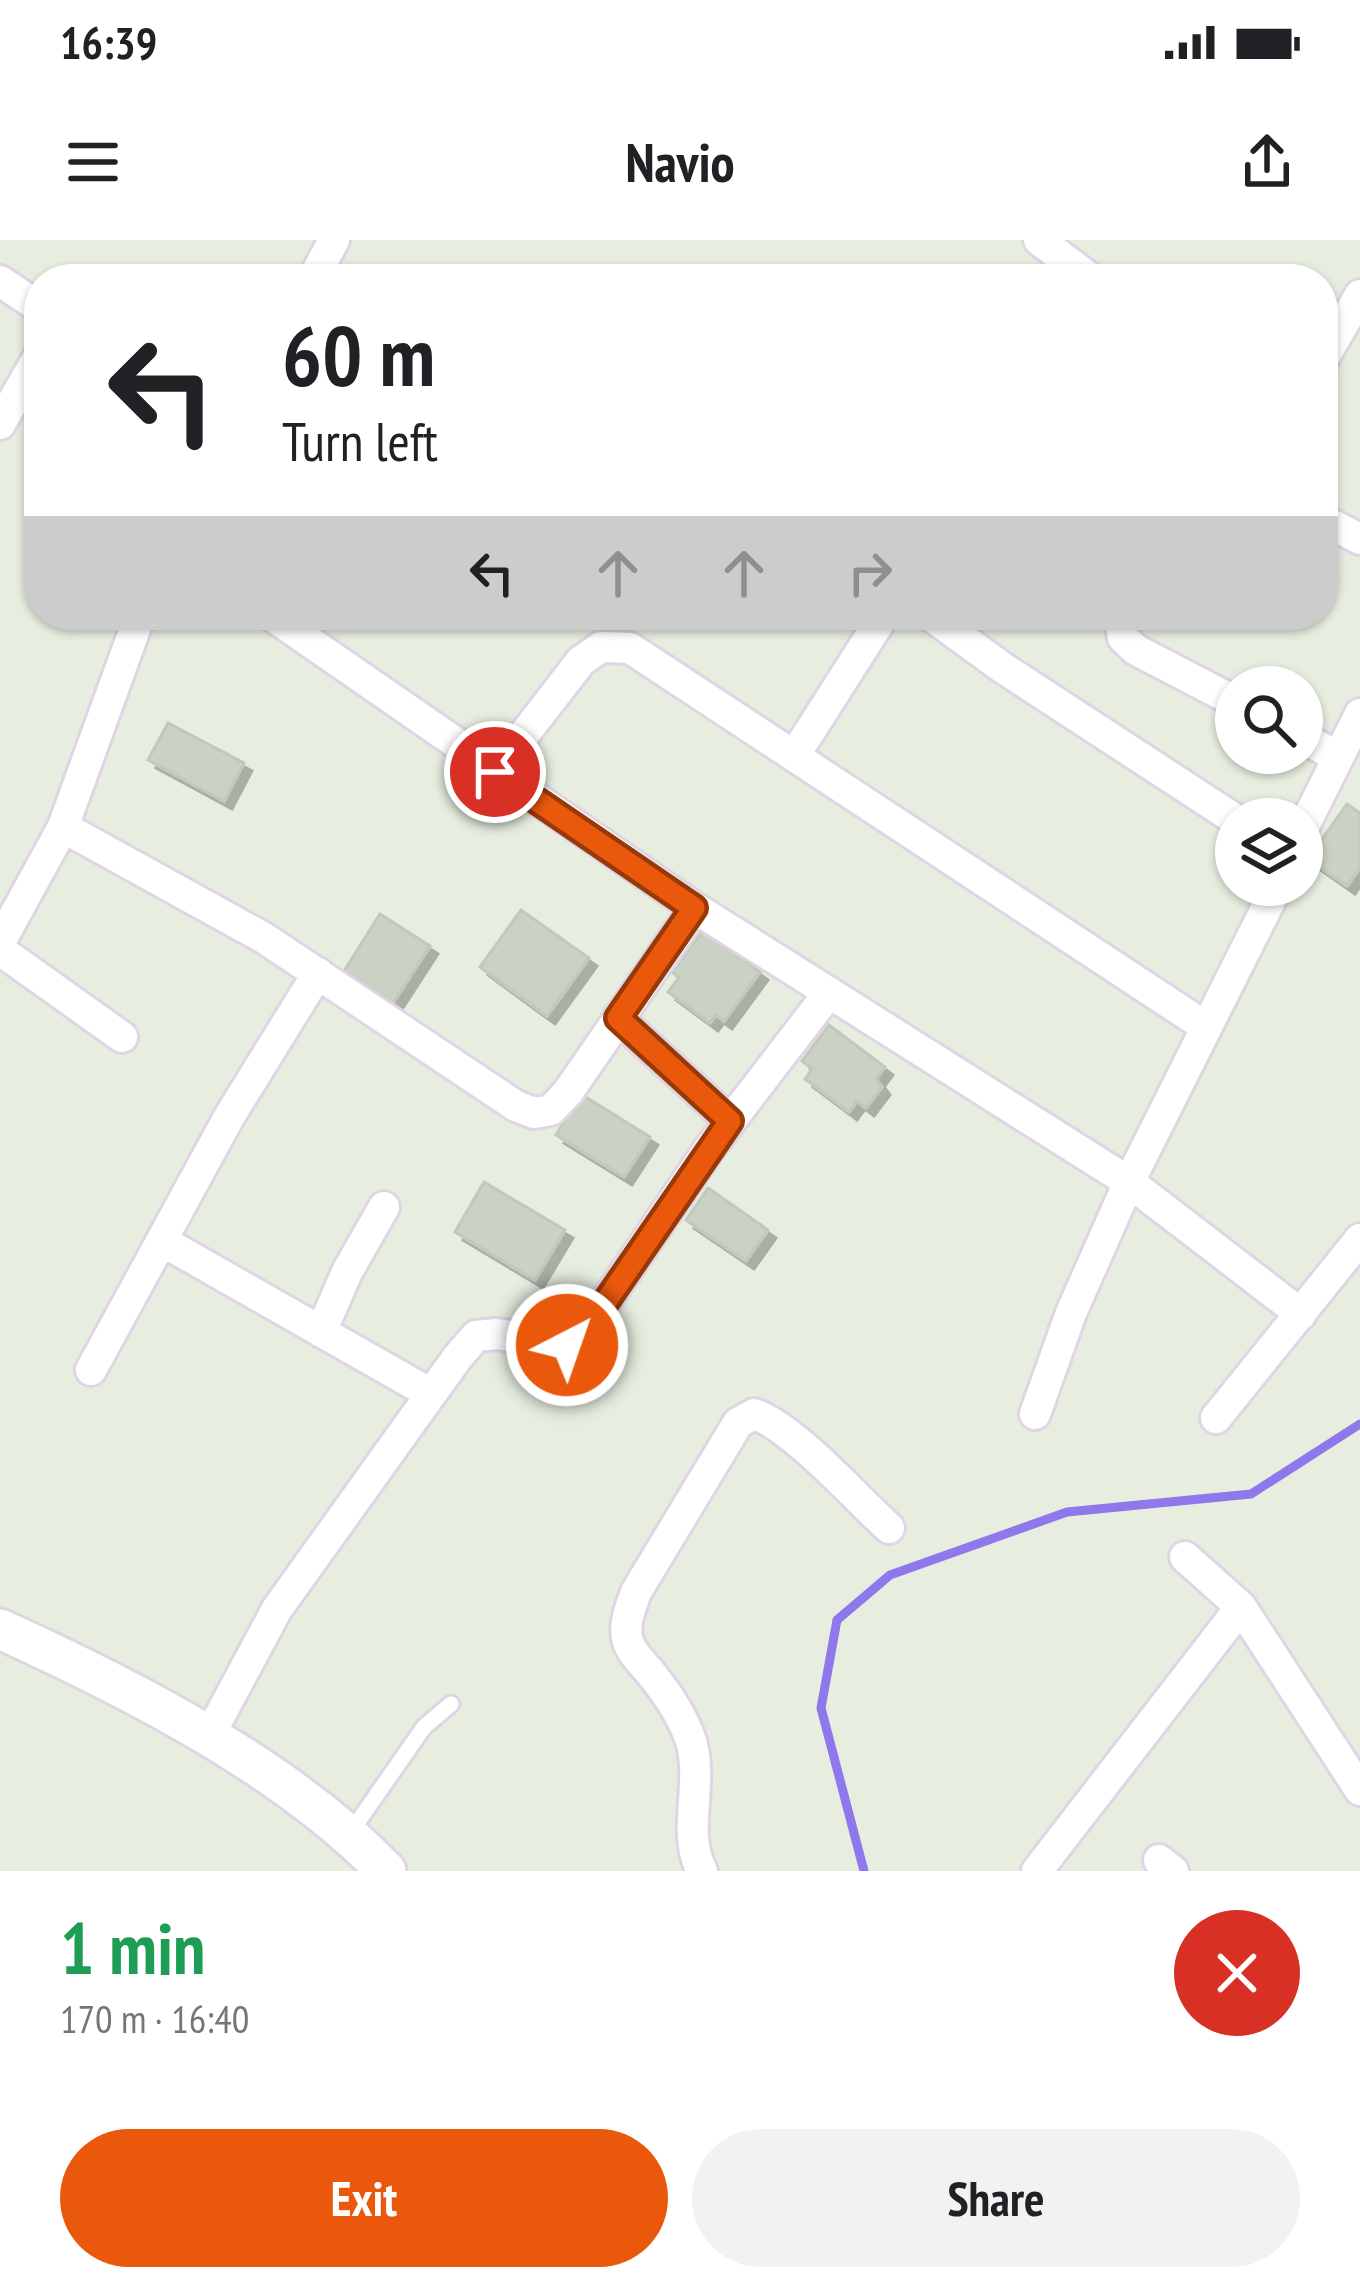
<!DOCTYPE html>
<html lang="en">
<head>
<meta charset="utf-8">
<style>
  :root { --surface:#fff; --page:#f2f2f2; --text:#202124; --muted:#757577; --accent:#ea580c }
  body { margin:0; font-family:"PT Sans Narrow",sans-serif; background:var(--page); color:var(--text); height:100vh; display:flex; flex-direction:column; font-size:45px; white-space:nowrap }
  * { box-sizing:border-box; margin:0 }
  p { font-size:39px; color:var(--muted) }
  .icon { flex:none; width:66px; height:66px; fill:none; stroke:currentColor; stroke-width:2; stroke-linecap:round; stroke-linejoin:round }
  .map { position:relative; height:1631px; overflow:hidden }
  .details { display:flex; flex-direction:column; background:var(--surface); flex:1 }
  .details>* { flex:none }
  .hud { position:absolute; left:24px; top:24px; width:1314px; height:366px; border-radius:48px; box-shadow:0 3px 9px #0004; background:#fff; color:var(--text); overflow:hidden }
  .tools { position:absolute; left:1215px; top:426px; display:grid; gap:24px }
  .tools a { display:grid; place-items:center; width:108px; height:108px; border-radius:50%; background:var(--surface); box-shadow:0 3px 9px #0004; font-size:60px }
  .pin { position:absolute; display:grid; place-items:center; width:102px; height:102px; color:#fff; margin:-51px; border:6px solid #fff; border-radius:50%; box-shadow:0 3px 12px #0007 }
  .me { position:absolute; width:132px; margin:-66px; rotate:41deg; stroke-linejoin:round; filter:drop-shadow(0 0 9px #0008) }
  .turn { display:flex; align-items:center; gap:42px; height:252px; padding:0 60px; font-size:54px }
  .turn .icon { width:156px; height:156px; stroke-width:2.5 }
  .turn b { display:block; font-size:84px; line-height:102px }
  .lanes { display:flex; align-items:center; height:114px; padding:0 60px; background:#0003; justify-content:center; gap:60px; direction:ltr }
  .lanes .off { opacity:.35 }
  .round { display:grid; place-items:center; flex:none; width:126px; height:126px; border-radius:63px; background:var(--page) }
  .summary { display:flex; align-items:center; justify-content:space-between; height:204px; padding:0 60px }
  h1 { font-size:72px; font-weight:700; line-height:90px; color:#1e9e55 }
  .button { display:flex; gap:24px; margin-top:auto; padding:24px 60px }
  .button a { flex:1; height:138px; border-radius:72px; background:var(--accent); color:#fff; font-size:48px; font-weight:700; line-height:138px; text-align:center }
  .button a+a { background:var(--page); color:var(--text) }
  .status { display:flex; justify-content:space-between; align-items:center; height:84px; padding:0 60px; background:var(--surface); direction:ltr }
  .status svg { height:33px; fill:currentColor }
  header { display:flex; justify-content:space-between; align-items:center; height:156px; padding:0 60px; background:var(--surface); font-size:54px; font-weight:700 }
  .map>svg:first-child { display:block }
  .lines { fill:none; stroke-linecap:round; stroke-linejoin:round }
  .stream { stroke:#8e78eb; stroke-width:9 }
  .building { fill:#cad1c5; stroke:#c0c9ba; stroke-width:3; filter:url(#shadow) }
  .service-casing { stroke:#e0d5e5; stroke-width:21 }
  .minor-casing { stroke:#e0d5e5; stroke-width:36 }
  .tertiary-casing { stroke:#e0d5e5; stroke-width:45 }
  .service { stroke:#fff; stroke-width:15 }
  .minor { stroke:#fff; stroke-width:30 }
  .tertiary { stroke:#fff; stroke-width:39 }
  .route-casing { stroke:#983908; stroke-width:30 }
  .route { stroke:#ea580c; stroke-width:21 }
</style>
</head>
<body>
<div class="status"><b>16:39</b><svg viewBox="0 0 49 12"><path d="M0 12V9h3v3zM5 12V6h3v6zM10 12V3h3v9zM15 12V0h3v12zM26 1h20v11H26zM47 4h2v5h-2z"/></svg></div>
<header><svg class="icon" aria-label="menu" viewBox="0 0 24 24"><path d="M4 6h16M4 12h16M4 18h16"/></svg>Navio<svg class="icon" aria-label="share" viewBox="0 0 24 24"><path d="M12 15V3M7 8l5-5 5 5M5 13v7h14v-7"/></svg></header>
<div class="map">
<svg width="1360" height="1631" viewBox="0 0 1360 1631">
  <defs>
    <filter id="shadow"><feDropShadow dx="8" dy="8" stdDeviation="0" flood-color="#0004"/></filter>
  </defs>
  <rect width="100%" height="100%" fill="#e7eee0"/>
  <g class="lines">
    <path class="stream" d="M864 1631 821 1468 837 1380 890 1335 1067 1272 1251 1254 1360 1184"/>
  </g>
  <path class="building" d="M168 483 244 523 224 561 148 520Z
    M1347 564 1360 573V628L1347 646 1308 619Z
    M521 670 589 718 547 776 480 727Z
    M380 674 430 706 393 763 344 731Z
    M703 690 760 732 724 781 716 775 710 783 668 752 679 738 672 732Z
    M829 785 885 827 876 839 882 847 866 868 857 861 849 872 805 839 812 829 802 821Z
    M581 854 650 897 624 937 556 895Z
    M484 942 565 990 535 1040 455 992Z
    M708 948 768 990 746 1021 686 980Z"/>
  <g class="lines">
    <g class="service-casing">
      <path id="service" d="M350 1593 424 1487 451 1464"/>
    </g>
    <g class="minor-casing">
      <path id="minor" d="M1039 0 1091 39
        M313 39 334 0
        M0 41 39 67
        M1323 119 1360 55
        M0 184 39 116
        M1323 280 1360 299
        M271 375 695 668 1129 942 1301 1074
        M930 375 1003 428 1236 580
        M1119 375 1123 398 1136 410 1236 462
        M1302 497 1336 516
        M794 516 884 375
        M495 532 581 421 601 407 630 408 1206 787
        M63 587 264 698 516 866 534 873 551 870 568 852 695 668
        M1302 590 1360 474
        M0 702 63 587 140 375
        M0 710 122 797
        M618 778 730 881
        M164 1002 431 1154
        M321 1092 347 1032 384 967
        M91 1130 229 877 318 733
        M1035 1174 1071 1073 1129 942 1278 645
        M1216 1178 1360 999
        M1185 1317 1241 1367 1360 1550
        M209 1496 277 1369 457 1118 476 1096 497 1094 567 1105 585 1092 709 909 828 754
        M1159 1620 1173 1631
        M702 1631C681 1593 704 1545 691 1501 683 1477 669 1456 653 1436 644 1424 630 1413 627 1398 624 1382 631 1367 636 1352L738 1183 754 1174C792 1186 856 1258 889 1288
        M1037 1631 1241 1367"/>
    </g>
    <g class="tertiary-casing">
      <path id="tertiary" d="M0 1389C130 1448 287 1528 386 1631"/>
    </g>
    <use href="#service" class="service"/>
    <use href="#minor" class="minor"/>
    <use href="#tertiary" class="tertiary"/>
  </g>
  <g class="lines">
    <g class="route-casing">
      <path id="route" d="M495 532 694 668 618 778 730 881 585 1092 567 1105"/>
    </g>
    <use href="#route" class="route"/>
  </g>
</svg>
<div class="tools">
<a><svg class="icon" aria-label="search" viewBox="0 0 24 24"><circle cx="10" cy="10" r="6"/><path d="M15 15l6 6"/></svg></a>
<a><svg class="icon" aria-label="layers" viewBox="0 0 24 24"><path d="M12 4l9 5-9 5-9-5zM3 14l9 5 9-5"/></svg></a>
</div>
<div class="pin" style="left:495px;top:532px;background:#d93025"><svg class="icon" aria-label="arrive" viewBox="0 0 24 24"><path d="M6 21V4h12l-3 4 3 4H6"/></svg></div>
<svg class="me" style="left:567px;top:1105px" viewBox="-20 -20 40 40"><circle r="17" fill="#ea580c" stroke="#fff" stroke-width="3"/><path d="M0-11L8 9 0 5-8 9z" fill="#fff"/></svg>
<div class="hud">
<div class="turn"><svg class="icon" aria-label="left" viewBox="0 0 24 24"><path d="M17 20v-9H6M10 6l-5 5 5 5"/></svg><div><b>60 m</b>Turn left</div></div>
<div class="lanes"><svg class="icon" aria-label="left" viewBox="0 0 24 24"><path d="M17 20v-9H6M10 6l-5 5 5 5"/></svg><svg class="icon off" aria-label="ahead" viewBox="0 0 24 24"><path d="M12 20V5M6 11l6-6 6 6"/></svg><svg class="icon off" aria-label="ahead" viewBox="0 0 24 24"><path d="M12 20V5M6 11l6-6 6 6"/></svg><svg class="icon off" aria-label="right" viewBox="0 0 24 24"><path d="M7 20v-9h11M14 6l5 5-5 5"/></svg></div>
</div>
</div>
<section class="details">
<div class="summary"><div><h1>1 min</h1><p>170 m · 16:40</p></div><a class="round" style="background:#d93025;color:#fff"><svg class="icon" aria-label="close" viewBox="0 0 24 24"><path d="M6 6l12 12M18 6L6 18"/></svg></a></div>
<div class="button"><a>Exit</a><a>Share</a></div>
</section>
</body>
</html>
